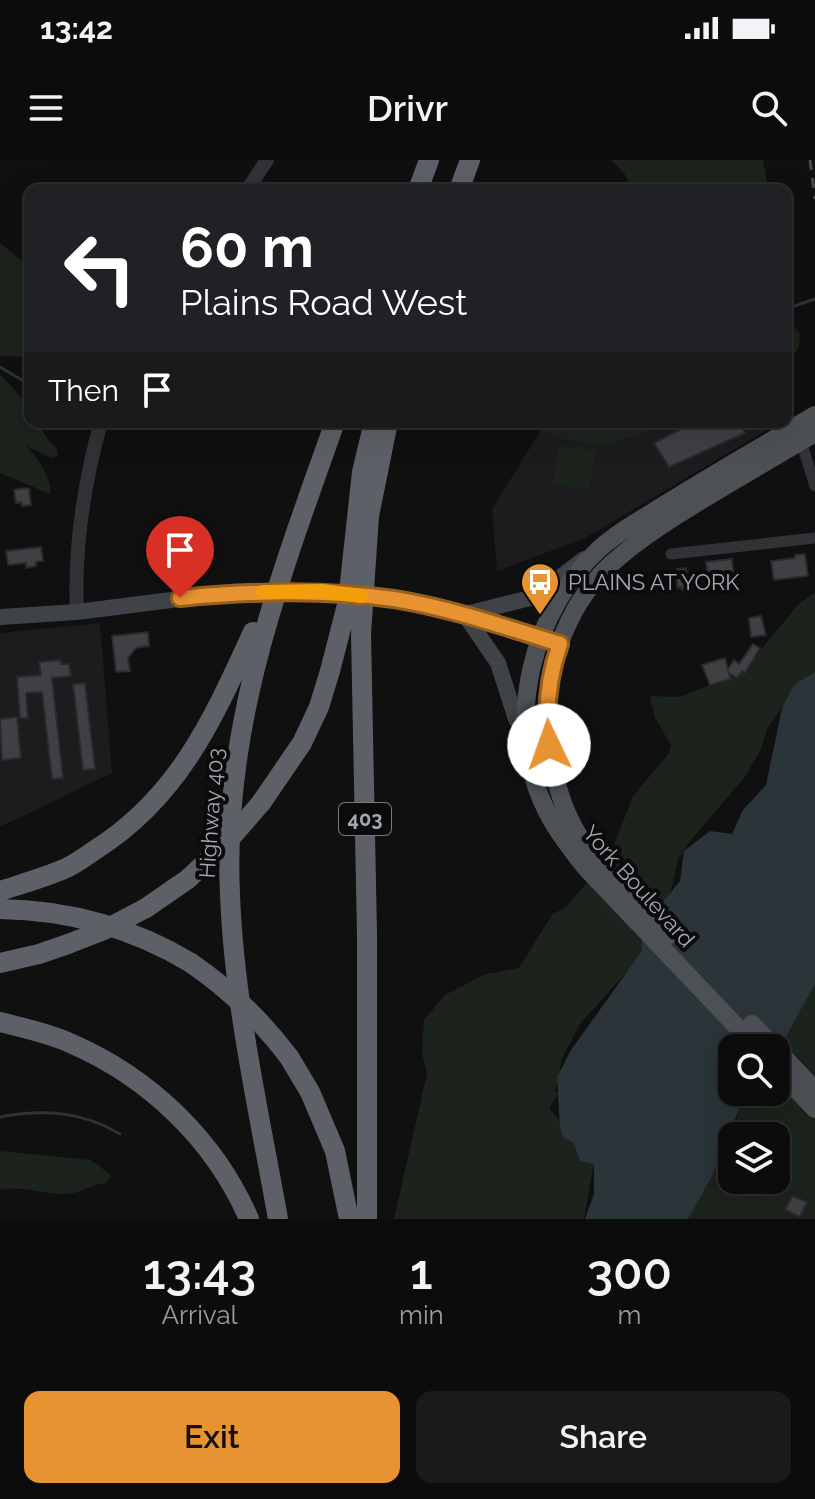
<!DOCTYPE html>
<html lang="en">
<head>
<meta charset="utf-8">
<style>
  :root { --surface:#0c0c0d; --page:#1a1a1b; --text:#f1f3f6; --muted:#9a9b9d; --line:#2c2c2e; --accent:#e89331 }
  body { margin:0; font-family:Raleway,sans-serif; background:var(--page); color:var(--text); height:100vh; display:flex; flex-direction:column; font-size:30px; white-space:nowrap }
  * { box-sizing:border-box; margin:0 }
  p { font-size:26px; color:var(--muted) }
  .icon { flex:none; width:44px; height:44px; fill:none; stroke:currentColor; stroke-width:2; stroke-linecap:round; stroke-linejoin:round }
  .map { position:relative; height:1059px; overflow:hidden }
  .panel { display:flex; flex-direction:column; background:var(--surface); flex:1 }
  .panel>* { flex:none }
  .banner { position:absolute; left:24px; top:24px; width:768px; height:244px; border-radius:16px; box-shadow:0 8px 32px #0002,0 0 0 2px var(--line); background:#202124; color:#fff; overflow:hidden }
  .fabs { position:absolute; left:718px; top:874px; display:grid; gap:16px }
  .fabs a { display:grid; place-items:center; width:72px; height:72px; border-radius:16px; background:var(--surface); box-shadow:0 8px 32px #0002,0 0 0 2px var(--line); font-size:40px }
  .pin { position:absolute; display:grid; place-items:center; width:68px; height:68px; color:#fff; margin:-82px -34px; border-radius:50% 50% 50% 0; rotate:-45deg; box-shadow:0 0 8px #0007 }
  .pin .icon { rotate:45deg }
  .me { position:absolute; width:88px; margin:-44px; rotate:357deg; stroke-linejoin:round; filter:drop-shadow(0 0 6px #0008) }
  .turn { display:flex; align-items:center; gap:28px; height:168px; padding:0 24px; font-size:36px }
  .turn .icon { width:104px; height:104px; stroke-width:2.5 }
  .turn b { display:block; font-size:56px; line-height:68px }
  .then { display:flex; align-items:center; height:76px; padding:0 24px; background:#0003; gap:16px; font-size:30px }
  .eta { display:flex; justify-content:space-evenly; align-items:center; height:136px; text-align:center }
  .eta b { font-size:48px; font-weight:600; line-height:56px }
  .primary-button { display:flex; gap:16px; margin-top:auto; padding:16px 24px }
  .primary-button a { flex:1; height:92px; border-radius:16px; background:var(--accent); color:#111; font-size:32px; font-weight:600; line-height:92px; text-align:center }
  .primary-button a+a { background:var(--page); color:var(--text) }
  .status { display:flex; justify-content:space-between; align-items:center; height:56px; padding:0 40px; background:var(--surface); direction:ltr }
  .status svg { height:22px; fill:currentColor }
  header { display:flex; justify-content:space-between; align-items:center; height:104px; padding:0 24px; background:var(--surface); font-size:36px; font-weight:600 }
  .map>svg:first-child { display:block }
  .built { fill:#1c1c1e }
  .green { fill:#1c231c; fill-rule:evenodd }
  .water { fill:#2a3439 }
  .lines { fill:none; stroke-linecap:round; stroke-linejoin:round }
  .stream { stroke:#2a3439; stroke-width:3 }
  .building { fill:#3f4044; stroke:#2a2a2d; stroke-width:2 }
  .minor { stroke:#313236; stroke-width:11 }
  .tertiary { stroke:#313236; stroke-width:14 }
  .secondary { stroke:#3f4246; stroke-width:16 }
  .primary { stroke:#4d5055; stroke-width:18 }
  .motorway { stroke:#5d6167; stroke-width:20 }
  .rail { stroke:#484b4f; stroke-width:3; stroke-dasharray:10 8; stroke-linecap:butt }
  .secondary-bridge { stroke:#3f4246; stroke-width:16 }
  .motorway-bridge { stroke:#5d6167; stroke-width:20 }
  .route-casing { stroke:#976020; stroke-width:20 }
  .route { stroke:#e89331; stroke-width:14 }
  .slow { stroke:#f59e0b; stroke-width:14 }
  .labels { text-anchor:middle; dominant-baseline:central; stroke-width:8; stroke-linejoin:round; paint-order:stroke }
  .shield { fill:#0b0b0c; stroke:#757980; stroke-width:2 }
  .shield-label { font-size:20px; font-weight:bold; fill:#a2a8b1 }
  .poi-label { font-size:22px; fill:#a2a8b1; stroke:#0b0b0c; text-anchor:start }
  .street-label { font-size:22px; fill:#a2a8b1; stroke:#0b0b0c }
</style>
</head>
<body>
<div class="status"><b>13:42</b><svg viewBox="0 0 49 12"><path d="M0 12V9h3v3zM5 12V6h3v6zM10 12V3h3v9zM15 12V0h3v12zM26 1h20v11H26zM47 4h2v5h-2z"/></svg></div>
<header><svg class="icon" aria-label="menu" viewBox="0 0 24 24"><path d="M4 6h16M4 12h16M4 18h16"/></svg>Drivr<svg class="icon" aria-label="search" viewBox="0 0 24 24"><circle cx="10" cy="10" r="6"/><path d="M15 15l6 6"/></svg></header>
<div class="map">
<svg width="815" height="1059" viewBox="0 0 815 1059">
  <rect width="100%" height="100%" fill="#101011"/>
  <path class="built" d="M680 262H781L585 378 497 411 492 349 541 270 561 279 603 287Z
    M100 463 112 613 0 667V473Z"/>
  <path class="green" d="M611 0H763L768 30H633L624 13Z
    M0 83 21 100 30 103V197L0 196Z
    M786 159 800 173 799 187 786 206Z
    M0 214C12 228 30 242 30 262H37L48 280 57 289 58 296 51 298 25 285C36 295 52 318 50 334L0 313Z
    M537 262H680L603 287 561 279 541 270Z
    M559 286 595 291 589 330 553 325Z
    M815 432V515L782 547 768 567 760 591 744 618 690 681 678 700 661 774 580 864 562 898 555 932 559 933 549 948 594 1003 584 1059H394L427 914 422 893 424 860 445 835 486 814 519 808 552 755 567 746 601 706 614 685 633 636 669 593 671 585 655 558 650 536 680 537 743 512 797 446Z
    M815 824V1059H688L732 972 743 940 750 932H776V895ZM732 976H776V1020H732Z
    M0 991 91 1000 112 1016 105 1024C92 1023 85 1031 73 1033 48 1037 24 1024 0 1030Z"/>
  <path class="water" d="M815 512V824L776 895V888H732V932H750L743 940 712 1016 688 1059H585L594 1034V1004L580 1001 574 983 564 978 560 968 557 917 571 890 642 791V768L680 721 684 691 710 671 732 674 743 650 766 625 782 548 794 525Z"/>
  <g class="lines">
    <path class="stream" d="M786 149 815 139
      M0 207 30 225
      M0 957C43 949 82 951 120 974"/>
  </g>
  <path class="building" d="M708 262H723L724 266 740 262 745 273 669 307 654 283 691 264 692 266 697 264 698 266Z
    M25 328 29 329 31 345 22 346 21 342 16 343 14 330Z
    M41 387 43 401 36 402V406L26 408V403L8 405 6 391Z
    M805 394 808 416 774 420 771 401 795 398V395Z
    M732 399 735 426 710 429 706 402Z
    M686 408 690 429 682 430 681 427 678 428 675 413 677 409Z
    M761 456 766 475 751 477 749 458Z
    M148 472 149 486 136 488 128 498 130 511 116 512 112 476Z
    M753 484 760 488 745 513 742 511 737 518 729 513 731 519 710 525 702 505 725 498 728 509 734 500 739 504Z
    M61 500V504H69L71 516 52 518 63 618 52 619 42 532 26 533 28 558H20L17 517 41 515 39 502Z
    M85 523 95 609 83 610 73 524Z
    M17 557 21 598 2 600 0 559Z
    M792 1036 807 1042 800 1057 785 1050Z"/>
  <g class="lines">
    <path class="minor" d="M801 281 815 326
      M671 394 815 378"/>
    <path class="tertiary" d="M247 30 267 0
      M77 452C74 388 84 323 101 262"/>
    <path class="secondary" d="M395 439 465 455 560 484
      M466 454 534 437 584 399
      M465 455 498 503 516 559 526 576
      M0 457 77 452 226 433"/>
    <path class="primary" d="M668 776C638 744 602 713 579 676 561 647 552 611 548 577 541 517 565 447 610 405 643 375 682 352 720 329 752 310 783 292 815 273
      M752 864 775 888
      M757 888 585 707C569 687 552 665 542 641 505 558 533 451 598 390 619 371 645 357 669 342 717 312 766 284 815 255
      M776 889 815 930
      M776 908 815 949"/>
    <path class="motorway" d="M418 30 429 0
      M459 30 470 0
      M261 643 302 583 319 547 330 511 348 441 362 312 374 262
      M0 731C21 724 43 718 64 709 74 705 85 697 95 690 179 637 213 559 253 472
      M146 748 188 719
      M0 749C68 750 133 768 191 803
      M0 803 39 794 68 784
      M0 862C23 868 48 873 70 883 149 917 215 980 249 1059
      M289 897 310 932 335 991 349 1059
      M278 1059C259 952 234 843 230 734 222 566 280 417 335 262
      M367 1059V774L361 474 369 356 388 262"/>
    <path class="rail" d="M810 0 815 39"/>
    <path class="secondary-bridge" d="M226 433 322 431 395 439"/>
    <path class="motorway-bridge" d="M188 719 227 682 261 643
      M68 784 104 770 146 748
      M191 803C229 829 261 860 289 897"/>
  </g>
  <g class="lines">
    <g class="route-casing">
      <path id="route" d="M180 438C251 431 322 429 394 439 450 448 505 467 560 484 548 517 545 550 549 585"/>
    </g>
    <use href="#route" class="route"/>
    <path class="slow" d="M263 432 322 431 361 436"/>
  </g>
  <defs>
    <g id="bus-pin" transform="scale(2)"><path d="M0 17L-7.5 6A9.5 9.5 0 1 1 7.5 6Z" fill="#e89331" stroke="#0b0b0c"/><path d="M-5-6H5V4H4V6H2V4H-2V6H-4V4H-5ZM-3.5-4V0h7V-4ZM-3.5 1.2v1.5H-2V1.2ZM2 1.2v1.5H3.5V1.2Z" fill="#fff"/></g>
  </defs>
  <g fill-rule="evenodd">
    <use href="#bus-pin" x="540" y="422"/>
  </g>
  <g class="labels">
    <rect class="shield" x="339" y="643" width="52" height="32" rx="6"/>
    <g class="shield-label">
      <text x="365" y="659">403</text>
    </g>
    <g class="poi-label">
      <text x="568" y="422">PLAINS AT YORK</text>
    </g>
    <g class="street-label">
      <text transform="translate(211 653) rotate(-86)">Highway 403</text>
      <text transform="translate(639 726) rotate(48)">York Boulevard</text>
    </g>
  </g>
</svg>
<div class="fabs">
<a><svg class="icon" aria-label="search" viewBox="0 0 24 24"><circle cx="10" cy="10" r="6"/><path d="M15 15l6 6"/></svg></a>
<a><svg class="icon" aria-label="layers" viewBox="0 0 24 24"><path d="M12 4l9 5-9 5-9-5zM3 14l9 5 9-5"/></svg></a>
</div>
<div class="pin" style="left:180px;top:438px;background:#d93025"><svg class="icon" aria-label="arrive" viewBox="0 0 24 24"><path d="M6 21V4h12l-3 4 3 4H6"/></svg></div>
<svg class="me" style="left:549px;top:585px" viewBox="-20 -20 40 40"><circle r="19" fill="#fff"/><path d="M0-13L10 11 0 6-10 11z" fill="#e89331"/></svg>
<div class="banner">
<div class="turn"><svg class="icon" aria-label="left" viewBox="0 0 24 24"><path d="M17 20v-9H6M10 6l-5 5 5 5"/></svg><div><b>60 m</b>Plains Road West</div></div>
<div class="then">Then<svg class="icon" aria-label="arrive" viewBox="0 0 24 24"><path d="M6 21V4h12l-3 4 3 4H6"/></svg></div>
</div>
</div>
<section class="panel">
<div class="eta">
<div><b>13:43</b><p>Arrival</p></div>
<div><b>1</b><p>min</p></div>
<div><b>300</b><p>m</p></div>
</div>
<div class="primary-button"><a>Exit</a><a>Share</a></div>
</section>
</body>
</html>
